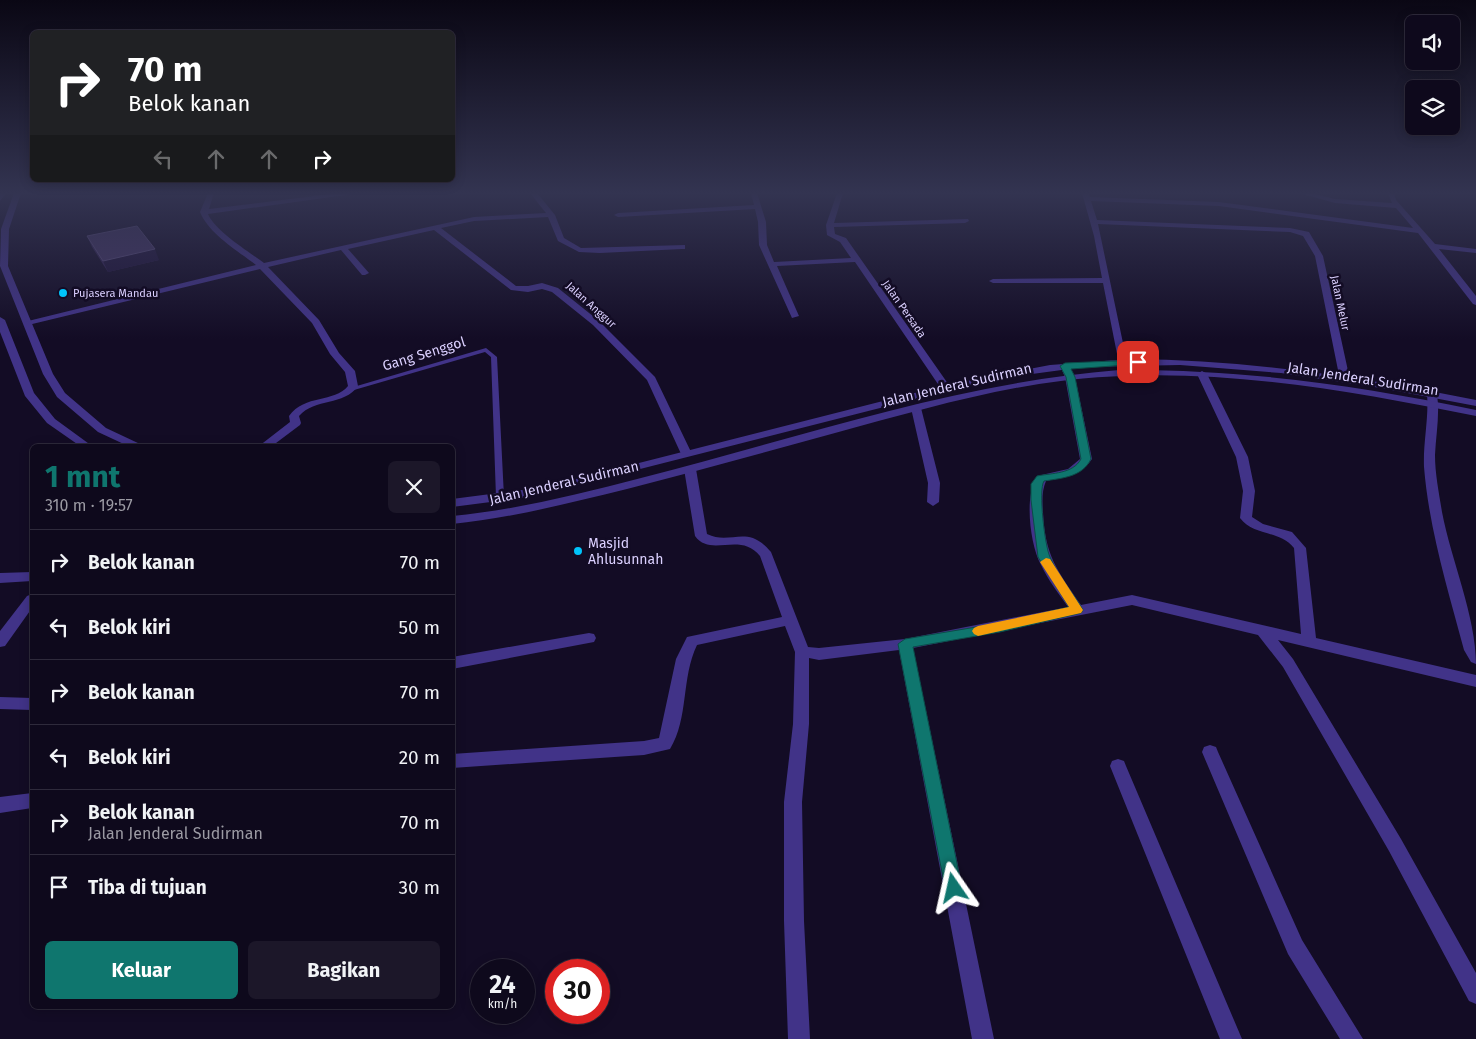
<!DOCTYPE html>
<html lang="id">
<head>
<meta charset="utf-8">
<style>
  :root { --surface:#0e091c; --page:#1c1729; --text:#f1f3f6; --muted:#9b9aa3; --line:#2e2a3b; --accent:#0f766e }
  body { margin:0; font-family:"Fira Sans",sans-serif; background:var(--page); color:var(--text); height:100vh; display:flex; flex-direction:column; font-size:19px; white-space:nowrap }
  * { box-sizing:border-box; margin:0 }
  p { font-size:16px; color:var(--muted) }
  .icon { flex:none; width:28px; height:28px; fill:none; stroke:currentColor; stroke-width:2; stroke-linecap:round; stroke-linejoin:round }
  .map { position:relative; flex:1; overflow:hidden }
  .details { position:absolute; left:30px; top:444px; width:425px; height:565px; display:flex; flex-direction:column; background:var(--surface); border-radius:8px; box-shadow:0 2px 12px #0003,0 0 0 1px var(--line) }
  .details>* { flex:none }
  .banner { position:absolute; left:30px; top:30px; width:425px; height:152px; border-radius:8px; box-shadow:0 2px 12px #0003,0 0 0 1px var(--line); background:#202124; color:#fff; overflow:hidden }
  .tools { position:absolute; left:1405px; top:15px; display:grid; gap:10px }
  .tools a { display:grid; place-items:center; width:55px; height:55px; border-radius:8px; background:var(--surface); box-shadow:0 2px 12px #0003,0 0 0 1px var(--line); font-size:25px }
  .speed { position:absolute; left:470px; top:959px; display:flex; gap:10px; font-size:25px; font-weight:700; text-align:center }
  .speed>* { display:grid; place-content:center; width:65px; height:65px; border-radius:50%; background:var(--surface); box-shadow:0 2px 12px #0003,0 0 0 1px var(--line); line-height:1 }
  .speed small { font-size:12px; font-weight:400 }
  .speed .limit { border:8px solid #d22; background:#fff; color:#111 }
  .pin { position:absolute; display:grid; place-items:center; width:42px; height:42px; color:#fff; margin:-21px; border-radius:10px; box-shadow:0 2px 8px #0006 }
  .me { position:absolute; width:55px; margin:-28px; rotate:349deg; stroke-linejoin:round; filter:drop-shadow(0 0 4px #0008) }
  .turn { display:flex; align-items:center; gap:18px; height:105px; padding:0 15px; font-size:22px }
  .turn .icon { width:65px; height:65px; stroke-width:2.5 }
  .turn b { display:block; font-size:35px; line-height:42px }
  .lanes { display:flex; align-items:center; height:48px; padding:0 15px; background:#0003; justify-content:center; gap:25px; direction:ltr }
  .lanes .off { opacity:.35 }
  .round { display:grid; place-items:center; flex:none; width:52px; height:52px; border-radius:8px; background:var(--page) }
  .summary { display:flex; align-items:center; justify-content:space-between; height:85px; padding:0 15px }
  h1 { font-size:30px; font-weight:700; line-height:38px; color:var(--accent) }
  .action { display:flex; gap:10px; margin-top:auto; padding:10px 15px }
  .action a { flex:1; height:58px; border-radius:8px; background:var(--accent); color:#fff; font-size:20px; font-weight:700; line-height:58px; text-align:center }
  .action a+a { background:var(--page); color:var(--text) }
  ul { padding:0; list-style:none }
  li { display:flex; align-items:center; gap:15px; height:65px; padding:0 15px; border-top:1px solid var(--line) }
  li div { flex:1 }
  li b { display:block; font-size:19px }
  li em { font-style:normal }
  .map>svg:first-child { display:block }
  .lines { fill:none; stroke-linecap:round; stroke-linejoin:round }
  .service { fill:#413388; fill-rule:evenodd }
  .minor { fill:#413388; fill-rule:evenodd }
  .tertiary { fill:#413388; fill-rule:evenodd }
  .wall { fill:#332454 }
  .shaded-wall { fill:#1e1339 }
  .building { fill:#453666; stroke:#5c4e7e }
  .route { fill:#0f766e; stroke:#0a4d48 }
  .slow { fill:#f59e0b }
  .poi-dot { fill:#00c4fb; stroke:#130c25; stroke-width:2 }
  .labels { text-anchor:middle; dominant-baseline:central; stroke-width:5; stroke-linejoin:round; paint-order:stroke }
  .far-poi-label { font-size:11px; fill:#dbd0ff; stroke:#130c25; text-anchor:start }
  .far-street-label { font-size:11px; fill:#dbd0ff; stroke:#130c25 }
  .street-label { font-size:14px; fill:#dbd0ff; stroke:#130c25 }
  .poi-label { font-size:14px; fill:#dbd0ff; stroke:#130c25; text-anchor:start }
</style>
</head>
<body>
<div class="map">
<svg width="1476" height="1039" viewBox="0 0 1476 1039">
  <rect width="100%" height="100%" fill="#130c25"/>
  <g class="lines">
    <path class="service" d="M486 348 497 357 504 497 500 499 496 497 491 357 485 352 354 390 352 391 349 389 350 388Z"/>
    <path class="minor" d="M208 193H214L209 209 338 193H360L208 214C215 231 248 251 264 263L474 217 546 213 530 193H537L555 215 564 238 581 248 685 245V249H682L600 253 579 252 558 241 548 217 474 221 441 228 516 286H528L542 283 558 288 599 321 655 377 692 454 690 456H682L647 380 593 325 552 292 542 289 528 292 511 290 434 230 348 249 369 273 365 275H362L341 250 268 267 319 320 339 353 355 371 358 386C344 406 315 398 299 416L301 423 300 425 272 446H259L290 422 289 416C305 394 334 403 348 386L345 372 330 354 312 323 260 269 24 326V322L256 265C238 251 209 234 200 212Z
      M751 193H757L766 222 767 245 774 262 851 258 840 242 827 235 826 225 837 193H843L834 223 968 219 969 221 965 223 834 227 835 234 846 238 951 388 950 390H942L855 262 777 266 799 316 792 318 759 245 758 222 755 209 618 217 614 215 618 213 754 205Z
      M1082 193H1088L1090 197 1219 202 1413 228 1396 208 1335 203 1299 193H1311L1335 199 1392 203 1388 193H1394L1396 200 1435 244 1476 249V253L1439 249 1476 296V305L1473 304 1418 233 1219 206 1091 201 1097 220 1290 228 1309 232 1323 256 1350 380 1345 383 1340 380 1315 256 1303 236 1290 232 1098 224 1127 362 1125 364H1119L1103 283H993L989 281 993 279 1102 278 1094 236Z
      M1065 363 1068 364 1075 377 1092 459C1080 476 1065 477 1046 481 1042 490 1042 501 1043 512 1045 556 1057 570 1081 605L1132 595 1301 634 1294 548C1280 530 1253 536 1240 518L1243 491 1236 457 1197 374 1202 371 1207 374 1248 457 1255 491 1252 517 1263 524 1292 532 1306 548 1316 638 1476 675V687L1278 640 1293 659 1401 839 1476 973V1004L1469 1001 1389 851 1283 667 1258 635 1132 605 913 648 994 1039H972L899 650 819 660 809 658V724L802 802 804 921 810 1039H788L784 921V802L793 724 795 652 785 626 697 645C681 678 689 718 670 749L644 755 452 768V754L644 741 659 738 676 659 687 637 782 617 760 556C740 531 711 558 695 536L684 469 686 467 690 466 696 469 707 534C731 546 747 523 771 552L808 647 819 648 905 639 1068 607C1059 594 1048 580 1041 565 1030 545 1024 496 1037 476L1068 469 1080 459 1065 377 1060 366Z
      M1432 391 1437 394C1440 415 1436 434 1435 455 1435 474 1439 493 1442 512 1451 560 1476 616 1476 664L1471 662 1464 650C1448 590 1429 529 1424 467 1423 442 1429 418 1427 394Z
      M916 405 921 408 940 483 939 502 933 506 927 502 928 483 911 408Z
      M32 572V581L0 583V573Z
      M32 594V608L5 646 0 647V631L27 596Z
      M589 633 594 634 596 638 594 642 452 669V657Z
      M0 697 32 698V710L0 709Z
      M1210 745 1216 747 1218 752 1302 940 1363 1039H1340L1288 954 1202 752 1204 747Z
      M1118 759 1124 761 1126 766 1242 1039H1220L1110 766 1112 761Z
      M32 793V808L0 813V797Z"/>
    <path class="tertiary" d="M0 193H6L0 201Z
      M14 193H21L9 229 8 266 53 374 65 393 106 428 140 444 141 446H128L98 432 57 397 43 374 0 266 1 229Z
      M0 317 5 320 34 393 55 419 92 446H80L47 423 25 396 0 332Z
      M1131 359C1248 360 1362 377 1476 400V406L1381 388 1281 373 1180 365 1084 367 1032 374 947 391 530 497 452 507V499L530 489 568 481 946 385 1050 365Z
      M1119 370C1240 369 1357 385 1476 410V416C1333 387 1184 361 1039 384 970 395 902 415 835 433 766 452 697 471 627 489 569 503 512 518 452 524V516C516 510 579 494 641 478 799 438 955 383 1119 370Z"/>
  </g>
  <path class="wall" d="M87 236 159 260 108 272 92 247Z"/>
  <path class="shaded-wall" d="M155 249 159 260 108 272 103 261Z"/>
  <path class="building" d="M137 226 155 249 103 261 87 236Z"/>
  <linearGradient id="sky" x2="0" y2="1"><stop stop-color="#0a0714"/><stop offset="0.57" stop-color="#333451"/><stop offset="1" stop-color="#333451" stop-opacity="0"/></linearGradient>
  <rect width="1476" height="339" fill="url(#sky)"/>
  <path class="route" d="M1138 360 1143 362 1141 364 1071 369 1075 377 1091 459C1082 477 1063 478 1044 481 1038 490 1045 547 1050 557 1058 576 1073 593 1083 610L1081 613 1000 632 913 647 962 888 960 894 954 897 947 894 945 888 898 644 905 639 1000 623 1069 607 1038 557 1031 500V484L1037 476C1052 473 1073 474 1081 459L1066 377 1060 366 1065 363Z"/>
  <path class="slow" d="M1046 558 1050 559 1081 607 1083 610 1081 613 978 636 974 634 972 631 974 628 978 626 1069 607 1040 562Z"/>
  <g class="poi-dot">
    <circle cx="63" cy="293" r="5"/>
    <circle cx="578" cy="551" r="5"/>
  </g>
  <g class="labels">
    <g class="far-poi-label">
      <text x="73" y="293">Pujasera Mandau</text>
    </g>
    <g class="far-street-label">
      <text transform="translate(1340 303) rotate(78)">Jalan Melur</text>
      <text transform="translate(591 305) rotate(42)">Jalan Anggur</text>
      <text transform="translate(904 309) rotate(55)">Jalan Persada</text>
    </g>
    <g class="street-label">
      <text transform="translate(424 354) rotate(-17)">Gang Senggol</text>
      <text transform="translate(1363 379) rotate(9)">Jalan Jenderal Sudirman</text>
      <text transform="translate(957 385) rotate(-13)">Jalan Jenderal Sudirman</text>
      <text transform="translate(564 483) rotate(-13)">Jalan Jenderal Sudirman</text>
    </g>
    <g class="poi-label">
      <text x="588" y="543">Masjid<tspan x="588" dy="16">Ahlusunnah</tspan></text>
    </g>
  </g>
</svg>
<div class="tools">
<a><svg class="icon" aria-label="sound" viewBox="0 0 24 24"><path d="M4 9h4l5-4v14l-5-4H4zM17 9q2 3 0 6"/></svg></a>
<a><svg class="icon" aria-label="layers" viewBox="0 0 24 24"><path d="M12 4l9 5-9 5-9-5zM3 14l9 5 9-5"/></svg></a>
</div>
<div class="speed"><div>24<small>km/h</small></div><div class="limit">30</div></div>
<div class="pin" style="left:1138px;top:362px;background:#d93025"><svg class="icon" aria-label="arrive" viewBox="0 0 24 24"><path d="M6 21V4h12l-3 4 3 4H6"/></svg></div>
<svg class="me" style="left:954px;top:888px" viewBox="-20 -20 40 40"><path d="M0-17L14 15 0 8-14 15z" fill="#0f766e" stroke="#fff" stroke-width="4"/></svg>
<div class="banner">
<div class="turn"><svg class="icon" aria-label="right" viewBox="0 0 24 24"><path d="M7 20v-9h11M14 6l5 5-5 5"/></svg><div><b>70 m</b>Belok kanan</div></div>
<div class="lanes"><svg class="icon off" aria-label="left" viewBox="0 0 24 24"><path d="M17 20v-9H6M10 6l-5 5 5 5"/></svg><svg class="icon off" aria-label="ahead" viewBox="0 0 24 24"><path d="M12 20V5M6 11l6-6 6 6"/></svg><svg class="icon off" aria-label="ahead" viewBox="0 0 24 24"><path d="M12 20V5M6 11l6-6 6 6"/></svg><svg class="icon" aria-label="right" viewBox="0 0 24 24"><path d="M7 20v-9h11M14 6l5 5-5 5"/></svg></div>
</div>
<section class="details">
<div class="summary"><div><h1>1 mnt</h1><p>310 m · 19:57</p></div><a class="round"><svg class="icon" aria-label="close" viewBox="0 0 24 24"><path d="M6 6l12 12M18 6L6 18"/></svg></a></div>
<ul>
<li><svg class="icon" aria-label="right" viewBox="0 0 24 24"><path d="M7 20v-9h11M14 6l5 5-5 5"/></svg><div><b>Belok kanan</b></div><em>70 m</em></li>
<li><svg class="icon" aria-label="left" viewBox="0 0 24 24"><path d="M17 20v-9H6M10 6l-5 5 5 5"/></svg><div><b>Belok kiri</b></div><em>50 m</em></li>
<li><svg class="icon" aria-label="right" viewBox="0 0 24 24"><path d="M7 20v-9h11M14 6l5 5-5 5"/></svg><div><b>Belok kanan</b></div><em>70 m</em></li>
<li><svg class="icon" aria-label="left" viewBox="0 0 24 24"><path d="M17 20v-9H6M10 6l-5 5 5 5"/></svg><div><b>Belok kiri</b></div><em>20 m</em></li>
<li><svg class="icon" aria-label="right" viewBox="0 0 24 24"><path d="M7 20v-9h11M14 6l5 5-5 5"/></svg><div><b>Belok kanan</b><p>Jalan Jenderal Sudirman</p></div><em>70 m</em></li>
<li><svg class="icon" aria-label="arrive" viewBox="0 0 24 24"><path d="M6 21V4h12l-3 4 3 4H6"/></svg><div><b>Tiba di tujuan</b></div><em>30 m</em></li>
</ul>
<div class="action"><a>Keluar</a><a>Bagikan</a></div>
</section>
</div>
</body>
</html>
